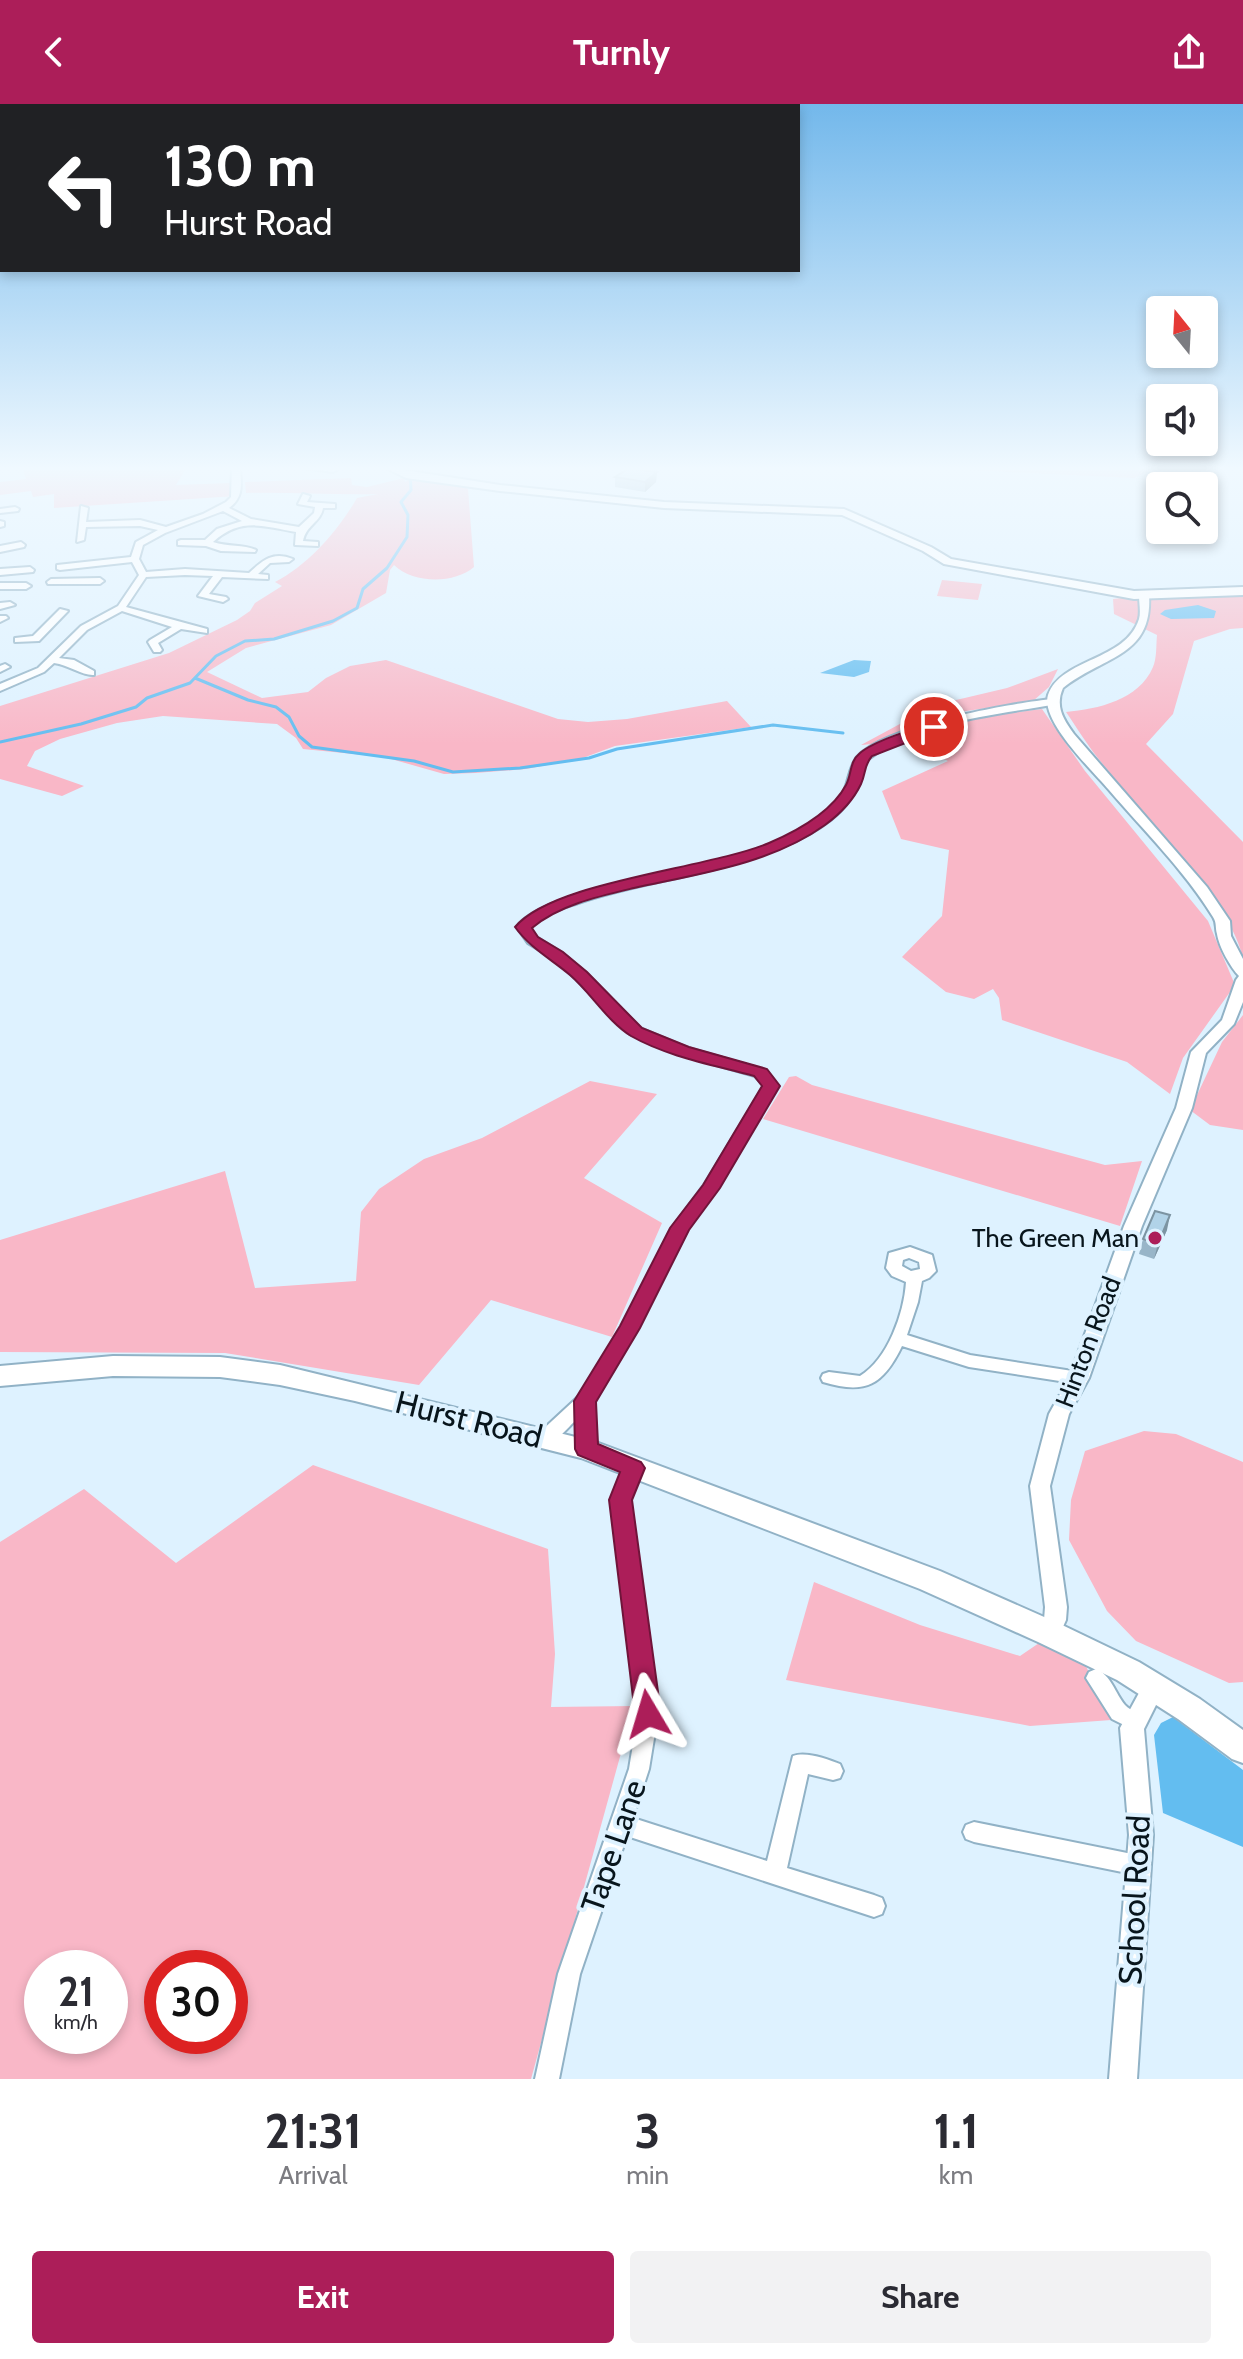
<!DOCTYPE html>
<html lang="en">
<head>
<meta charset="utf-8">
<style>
  :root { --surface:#fff; --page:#f2f2f3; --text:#2b2b33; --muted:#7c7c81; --accent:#ac1e59 }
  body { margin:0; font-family:Cabin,sans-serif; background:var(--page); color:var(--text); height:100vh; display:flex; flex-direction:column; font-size:30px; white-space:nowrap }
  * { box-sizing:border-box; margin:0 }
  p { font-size:26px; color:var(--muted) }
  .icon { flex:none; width:44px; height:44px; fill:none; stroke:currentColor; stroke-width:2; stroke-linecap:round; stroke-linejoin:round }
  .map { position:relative; height:1975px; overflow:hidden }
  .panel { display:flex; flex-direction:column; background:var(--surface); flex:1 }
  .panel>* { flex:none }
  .guide { position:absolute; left:0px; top:0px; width:800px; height:168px; box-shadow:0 4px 12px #0003; background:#202124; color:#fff; overflow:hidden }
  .needle { width:52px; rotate:342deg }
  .tools { position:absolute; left:1146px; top:192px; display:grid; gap:16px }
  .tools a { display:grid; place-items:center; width:72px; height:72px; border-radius:8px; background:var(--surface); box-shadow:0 4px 12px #0003; font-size:40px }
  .speed { position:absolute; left:24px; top:1846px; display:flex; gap:16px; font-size:40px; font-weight:700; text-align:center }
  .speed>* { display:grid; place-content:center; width:104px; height:104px; border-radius:50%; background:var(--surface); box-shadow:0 4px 12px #0003; line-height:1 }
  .speed small { font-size:20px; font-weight:400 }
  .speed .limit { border:12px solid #d22; background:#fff; color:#111 }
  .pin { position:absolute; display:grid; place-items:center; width:68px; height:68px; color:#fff; margin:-34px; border:4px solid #fff; border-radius:50%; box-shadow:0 2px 8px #0007 }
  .me { position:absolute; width:88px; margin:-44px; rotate:353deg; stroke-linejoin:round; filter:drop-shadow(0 0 6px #0008) }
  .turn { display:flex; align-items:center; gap:28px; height:168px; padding:0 32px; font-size:36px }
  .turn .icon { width:104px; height:104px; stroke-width:2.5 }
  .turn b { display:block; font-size:56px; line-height:68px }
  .eta { display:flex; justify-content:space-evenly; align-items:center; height:136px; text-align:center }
  .eta b { font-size:48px; font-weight:700; line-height:56px }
  .action { display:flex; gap:16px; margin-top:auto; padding:16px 32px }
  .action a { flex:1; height:92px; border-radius:8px; background:var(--accent); color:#fff; font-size:32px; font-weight:700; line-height:92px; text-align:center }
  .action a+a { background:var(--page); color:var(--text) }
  header { display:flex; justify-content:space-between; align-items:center; height:104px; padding:0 32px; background:var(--accent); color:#fff; font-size:36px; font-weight:700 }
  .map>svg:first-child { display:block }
  .green { fill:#f9b7c7; fill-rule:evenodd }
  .water { fill:#63bdf0 }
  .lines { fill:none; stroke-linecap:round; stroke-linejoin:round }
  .stream { stroke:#63bdf0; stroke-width:3 }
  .minor-casing { stroke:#91b2c6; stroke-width:4 }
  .tertiary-casing { stroke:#91b2c6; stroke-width:4 }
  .secondary-casing { stroke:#91b2c6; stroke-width:4 }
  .primary-casing { stroke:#91b2c6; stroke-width:4 }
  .minor { fill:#fff; fill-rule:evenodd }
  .tertiary { fill:#fff; fill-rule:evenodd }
  .secondary { fill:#fff; fill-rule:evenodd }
  .primary { fill:#fff; fill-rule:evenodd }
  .wall { fill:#98b5c8 }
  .shaded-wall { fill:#7c94a2 }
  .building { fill:#b1d3e8; stroke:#7c94a2; stroke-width:2 }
  .route { fill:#ac1e59; stroke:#70143a; stroke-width:2 }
  .poi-dot { fill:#ac1e59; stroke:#def2ff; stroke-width:3 }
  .labels { text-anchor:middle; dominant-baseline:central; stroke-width:8; stroke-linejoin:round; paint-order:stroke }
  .poi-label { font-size:26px; fill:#08151c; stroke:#def2ff; text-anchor:end }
  .street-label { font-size:26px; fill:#08151c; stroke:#def2ff }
  .near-street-label { font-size:32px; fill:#08151c; stroke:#def2ff }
</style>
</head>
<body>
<header><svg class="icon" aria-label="back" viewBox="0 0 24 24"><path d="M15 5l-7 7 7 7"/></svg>Turnly<svg class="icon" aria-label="share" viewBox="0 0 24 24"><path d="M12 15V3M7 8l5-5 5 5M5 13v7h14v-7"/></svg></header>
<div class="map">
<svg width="1243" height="1975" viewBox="0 0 1243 1975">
  <rect width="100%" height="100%" fill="#def2ff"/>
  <path class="green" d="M43 363H187L176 381 231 379 236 392 54 404V390L33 393 31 387 0 391V378L26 375 23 365Z
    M907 363H1158L1134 374Z
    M351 374 352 381 367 383 404 374 405 378 409 375 465 383 468 385 474 463C454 480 414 480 394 461L390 466 386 489 331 521 246 544 207 568 262 594 308 588 326 574 350 562 386 556 558 615 588 618 627 615 727 597 751 623 615 642 580 655 526 665 475 669 444 670 384 653 303 645 296 634 277 620 163 612 117 619 60 635 35 647 27 662 84 682 62 692 0 675V602L169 549 237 516 250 507 255 499 282 482 275 478C308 461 338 427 357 394L378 390C336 391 290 388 246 389L245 378Z
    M942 476 982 480 978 496 937 492Z
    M1157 490 1243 491V524L1230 525 1194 537 1173 610 1146 640 1243 738V855C1234 801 1142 709 1106 664 1091 647 1079 627 1066 608 1098 605 1139 596 1153 563 1157 554 1156 541 1157 531L1114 510 1113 495Z
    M1058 565 1049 583 1033 597 960 608 928 622 896 629 883 639 861 641 935 601 1007 584Z
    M1042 605 1085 667 1208 817 1235 881 1183 954 1170 990 1127 958 1002 916 999 894 993 885 974 895 946 888 902 853 942 812 949 746 901 735 882 687 948 657 923 644 942 634 898 638 968 614Z
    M1243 911V1026L1210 1021 1190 1006 1222 938Z
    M796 972 812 981 1105 1061 1142 1057 1120 1122 763 1015 789 973Z
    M590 977 657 990 584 1074 662 1119 612 1233 491 1196 419 1281 225 1249 0 1248V1136L225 1067 255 1184 356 1177 361 1108 379 1085 424 1055 482 1034Z
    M1144 1327 1176 1330 1243 1358V1578L1229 1579 1136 1537 1107 1507 1069 1436 1071 1396 1085 1347Z
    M313 1361 548 1445 555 1550 551 1603 634 1602 531 1975H0V1438L84 1385 176 1459ZM42 1864H110V1932H42ZM162 1864H230V1932H162Z
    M814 1478 920 1521 1020 1552 1042 1537 1085 1560 1111 1616 1030 1622 786 1576Z"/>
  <path class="water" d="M1198 501 1216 507 1214 514 1171 515 1160 510 1165 506Z
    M854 556 871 557 869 568 854 573 820 569Z
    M1173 1613 1243 1666V1743L1163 1709 1154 1631 1161 1619Z"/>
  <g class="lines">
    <path class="stream" d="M195 574 248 596 276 603 289 613 299 632 312 643 414 657 453 668 520 664 589 654 617 645 773 621 843 629
      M0 638 81 620 136 603 147 594 190 579 216 552 245 537 274 535 333 517 357 504 363 485 387 464 407 433 408 411 401 398 411 386 410 363"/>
    <g class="minor-casing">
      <path id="minor" d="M232 363H240C241 380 244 393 229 404L251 415 299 423 314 409 315 403 298 400 303 390 310 392 307 398 335 400V404H323C321 418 306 421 303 437L318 438V442L295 441 296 428C263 422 241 413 213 438 227 443 244 440 256 446L255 448 221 447 206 442 178 441V437L181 436H205L217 425 242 417 223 407 165 429 143 441 139 455 146 468 185 465 249 469C263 456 273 447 293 455L289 458 270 459 258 470 268 471V475L222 473 209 490 226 493 228 495 223 498 198 492 213 472 185 471 146 473 126 503 207 525V529L181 525 158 539 162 546 160 548H154L148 538 150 536 172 523 122 507 87 526 59 554 74 556 94 567V571C83 572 69 561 54 559L44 568 0 587V580L38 564 81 522 118 502 139 471 132 458 60 466 57 465V461L131 453 136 438 158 426 140 422 86 423 84 436 77 438 81 402 88 404 86 418 140 416 166 423 203 410 226 398 231 393Z
        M296 363H330L337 366 333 368Z
        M15 403 19 405 18 407 0 409V405Z
        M0 417 4 418V422L0 423Z
        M21 438 25 441 24 443 0 448V442Z
        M30 463 34 466 33 468 0 471V465Z
        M51 475 100 474 104 477 100 480H48L47 478Z
        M0 479H26L31 482 26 485H0Z
        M0 499 10 498 15 501 0 505Z
        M60 505 68 507 39 537 15 538V534L33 532Z
        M0 512H6L8 514 0 518Z
        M5 560 10 563 0 568V562Z
        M1053 595 1057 596V600C997 611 920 617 870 654 859 662 859 680 852 692 835 723 788 742 756 753 698 773 636 779 578 799 561 805 543 810 529 823L536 833 562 849 586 869 640 924 688 944 765 966 778 982 715 1087 687 1126 638 1224 594 1297 595 1345 592 1350 586 1352 580 1350 577 1345V1315C566 1325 554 1343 539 1339L536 1334 539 1329 579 1292 623 1222 672 1124 704 1081 764 982 755 972 678 950 630 930 576 875 554 855 528 839 517 823 519 820C550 785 692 766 743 750 774 740 823 721 841 693 849 681 848 664 857 653 884 622 1011 599 1053 595Z
        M910 1143 932 1151 936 1167 929 1174 922 1177 918 1198 907 1231 970 1251 1079 1268 1085 1270 1087 1274 1085 1278 1079 1280 969 1263 902 1242C883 1281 866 1291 823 1278L821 1274 823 1270 829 1268 860 1272C888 1255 904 1209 906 1178L892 1172 886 1164 889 1149ZM909 1154 919 1158 920 1165 911 1167 902 1162 903 1156Z
        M633 1357 639 1359 642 1364 630 1396 658 1610 649 1665 633 1714 767 1757 793 1652C806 1647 827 1655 840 1660L843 1667 840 1674 833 1676 808 1670 787 1764 874 1791 882 1794 885 1802 882 1810 874 1813 627 1732 580 1870 559 1975H535L558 1870 629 1665 638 1610 612 1396 627 1359Z
        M1096 1565C1111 1571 1115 1589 1125 1601 1131 1608 1140 1607 1144 1617L1141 1623 1134 1626 1112 1615 1086 1574 1089 1568Z
        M974 1718 1137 1751 1145 1754 1148 1761 1145 1768 1137 1771 974 1738 966 1735 963 1728 966 1721Z"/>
    </g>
    <g class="tertiary-casing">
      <path id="tertiary" d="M1144 488 1149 491C1153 553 1103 552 1063 584 1055 602 1063 615 1074 630L1207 783 1230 817 1231 832 1243 855V898L1234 920 1206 949 1192 1004 1142 1122 1089 1274 1069 1310 1050 1382 1067 1503 1066 1516 1057 1536 1049 1538 1041 1536 1038 1529 1044 1516 1045 1503 1030 1382 1049 1310 1069 1274 1124 1122 1176 1004 1191 948 1222 916 1236 876 1239 872C1231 864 1219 843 1217 830 1215 823 1217 819 1213 813 1185 767 1144 727 1109 686 1093 667 1040 617 1048 591 1061 554 1126 557 1139 515 1141 508 1139 499 1139 491Z
        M1154 1573 1162 1576 1165 1583 1144 1625 1153 1731 1137 1975H1109L1129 1731 1120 1624 1146 1576Z"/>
    </g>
    <g class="secondary-casing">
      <path id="secondary" d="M384 363 500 381 664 398 844 405 931 443 951 455 1134 487 1243 483V491L1134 495 944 460 923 447 842 411 664 404 500 387 406 374Z"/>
    </g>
    <g class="primary-casing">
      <path id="primary" d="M113 1252 220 1253 280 1261 596 1338 940 1467 1060 1520 1139 1558 1200 1595 1243 1626V1659L1232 1655 1178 1615 1117 1576 1038 1538 920 1485 581 1354 355 1297 280 1281 220 1273 113 1272 0 1282V1262Z"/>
    </g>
    <use href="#minor" class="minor"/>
    <use href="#tertiary" class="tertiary"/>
    <use href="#secondary" class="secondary"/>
    <use href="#primary" class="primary"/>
  </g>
  <path class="wall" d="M657 368 656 378 645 388 615 383V373Z
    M1167 1126 1154 1155 1139 1150 1143 1135Z"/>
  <path class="shaded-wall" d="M657 368 656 378 645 388V378Z
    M1170 1111 1167 1126 1154 1155 1158 1140Z"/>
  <path class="building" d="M629 364 657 368 645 378 615 373Z
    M1155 1107 1170 1111 1158 1140 1143 1135Z"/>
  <linearGradient id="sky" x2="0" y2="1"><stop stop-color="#73b8eb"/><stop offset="0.57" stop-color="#f0f9ff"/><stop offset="1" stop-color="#f0f9ff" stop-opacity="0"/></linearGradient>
  <rect width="1243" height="640" fill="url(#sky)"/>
  <path class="route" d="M934 619 941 623 939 626 872 652C864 661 866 669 861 680 853 697 840 710 825 721 771 760 698 770 634 784 600 792 559 801 532 824L538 833 563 848 587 868 642 924 689 943 767 965 780 982 720 1084 689 1126 640 1224 596 1298 598 1340 641 1358 645 1364 632 1396 661 1610 657 1619 648 1622 639 1619 635 1610 609 1396 620 1368 578 1351 575 1345 574 1297 620 1222 670 1124 703 1081 762 982 754 972C714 961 668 953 631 932 608 918 591 889 570 871 551 855 530 844 515 823 553 777 707 765 769 739 797 727 831 709 846 681 852 670 849 658 860 649 874 637 915 624 934 619Z"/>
  <circle class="poi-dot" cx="1155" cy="1134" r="8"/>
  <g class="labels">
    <g class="poi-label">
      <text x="1139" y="1134">The Green Man</text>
    </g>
    <g class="street-label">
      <text transform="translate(1088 1238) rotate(-69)">Hinton Road</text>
    </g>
    <g class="near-street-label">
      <text transform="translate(469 1315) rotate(14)">Hurst Road</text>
      <text transform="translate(613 1742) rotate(-71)">Tape Lane</text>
      <text transform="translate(1134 1796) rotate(-87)">School Road</text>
    </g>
  </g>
</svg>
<div class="tools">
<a><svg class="needle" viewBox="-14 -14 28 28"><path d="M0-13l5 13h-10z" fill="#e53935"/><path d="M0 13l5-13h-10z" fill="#7c7c81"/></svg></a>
<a><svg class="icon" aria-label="sound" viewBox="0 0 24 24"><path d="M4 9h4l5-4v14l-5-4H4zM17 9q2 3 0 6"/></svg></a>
<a><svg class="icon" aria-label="search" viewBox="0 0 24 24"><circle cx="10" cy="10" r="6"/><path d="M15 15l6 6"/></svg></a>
</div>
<div class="speed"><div>21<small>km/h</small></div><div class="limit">30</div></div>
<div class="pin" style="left:934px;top:623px;background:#d93025"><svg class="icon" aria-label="arrive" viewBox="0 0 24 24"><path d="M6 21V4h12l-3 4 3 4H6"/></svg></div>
<svg class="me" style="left:648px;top:1610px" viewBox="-20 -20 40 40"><path d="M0-17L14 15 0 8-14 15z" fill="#ac1e59" stroke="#fff" stroke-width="4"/></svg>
<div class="guide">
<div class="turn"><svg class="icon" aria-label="left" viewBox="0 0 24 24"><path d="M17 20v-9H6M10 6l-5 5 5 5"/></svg><div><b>130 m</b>Hurst Road</div></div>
</div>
</div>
<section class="panel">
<div class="eta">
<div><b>21:31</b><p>Arrival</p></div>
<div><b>3</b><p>min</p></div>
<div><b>1.1</b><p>km</p></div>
</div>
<div class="action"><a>Exit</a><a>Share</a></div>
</section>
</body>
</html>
